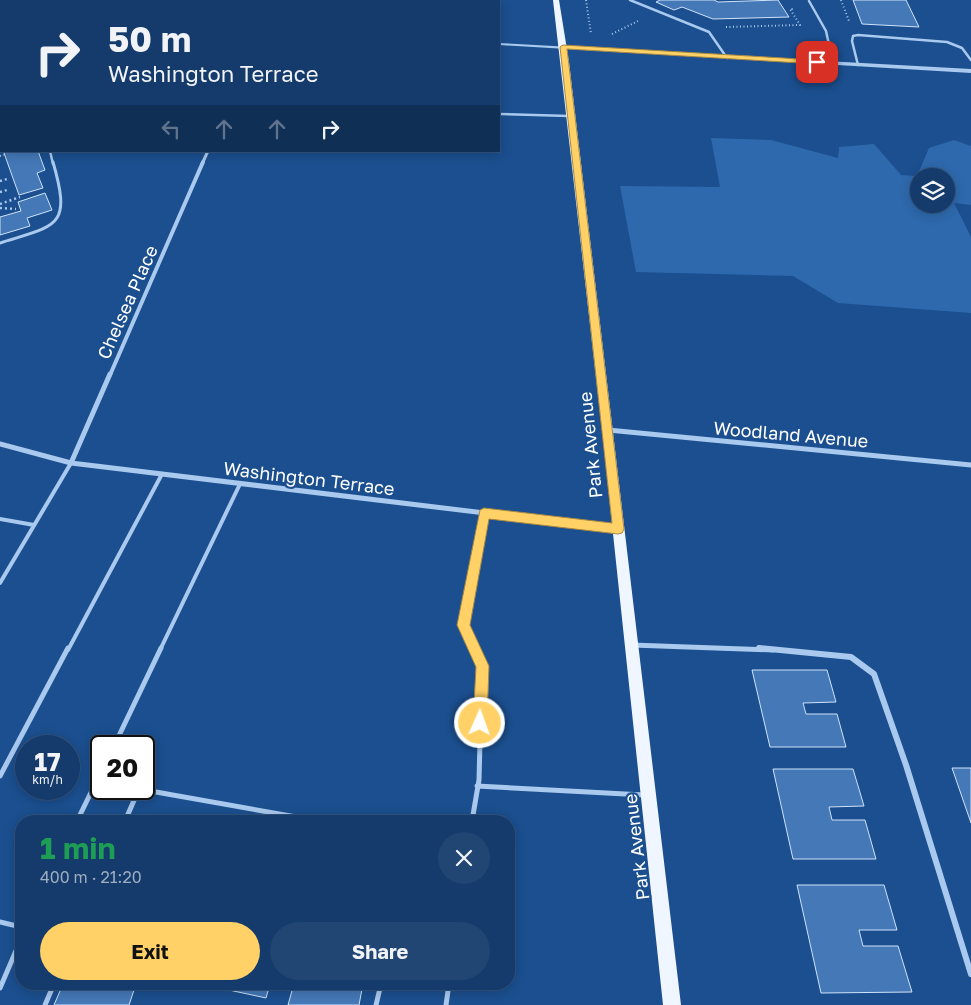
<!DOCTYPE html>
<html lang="en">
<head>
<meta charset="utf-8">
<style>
  :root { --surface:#143b6b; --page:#214673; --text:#f1f3f6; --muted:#9dadc1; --line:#33557e; --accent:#ffd166 }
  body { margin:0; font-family:"Golos Text",sans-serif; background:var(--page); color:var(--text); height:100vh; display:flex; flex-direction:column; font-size:19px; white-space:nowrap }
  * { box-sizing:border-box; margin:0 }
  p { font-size:16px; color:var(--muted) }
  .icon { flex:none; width:28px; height:28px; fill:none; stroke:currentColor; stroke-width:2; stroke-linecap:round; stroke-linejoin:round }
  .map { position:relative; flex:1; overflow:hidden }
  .drawer { position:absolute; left:15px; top:815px; width:500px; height:175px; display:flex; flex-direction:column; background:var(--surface); border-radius:20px; box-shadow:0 2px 12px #0003,0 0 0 1px var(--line) }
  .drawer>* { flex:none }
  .top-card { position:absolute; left:0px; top:0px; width:500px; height:152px; box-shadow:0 2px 12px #0003,0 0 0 1px var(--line); background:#143b6b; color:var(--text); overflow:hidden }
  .controls { position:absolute; left:910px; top:168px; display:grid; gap:10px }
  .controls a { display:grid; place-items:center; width:45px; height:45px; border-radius:50%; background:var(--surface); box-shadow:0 2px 12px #0003,0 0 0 1px var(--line); font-size:25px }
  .speed { position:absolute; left:15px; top:735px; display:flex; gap:10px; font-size:25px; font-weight:700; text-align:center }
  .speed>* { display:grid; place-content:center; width:65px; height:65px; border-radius:50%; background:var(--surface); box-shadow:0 2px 12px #0003,0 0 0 1px var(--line); line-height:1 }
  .speed small { font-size:12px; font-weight:400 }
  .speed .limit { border:2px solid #111; border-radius:8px; background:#fff; color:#111 }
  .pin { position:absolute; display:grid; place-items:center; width:42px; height:42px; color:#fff; margin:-21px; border-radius:10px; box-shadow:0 2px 8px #0006 }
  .me { position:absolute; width:55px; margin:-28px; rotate:2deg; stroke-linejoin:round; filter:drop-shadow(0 0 4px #0008) }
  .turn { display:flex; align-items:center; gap:18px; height:105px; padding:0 25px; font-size:22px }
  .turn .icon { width:65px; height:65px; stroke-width:2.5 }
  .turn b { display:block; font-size:35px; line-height:42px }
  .lanes { display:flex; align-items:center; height:48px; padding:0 25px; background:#0003; justify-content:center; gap:25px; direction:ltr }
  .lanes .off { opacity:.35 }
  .round { display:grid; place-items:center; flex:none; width:52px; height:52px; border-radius:26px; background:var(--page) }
  .overview { display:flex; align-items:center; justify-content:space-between; height:85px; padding:0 25px }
  h1 { font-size:30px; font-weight:700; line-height:38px; color:#1e9e55 }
  .cta { display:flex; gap:10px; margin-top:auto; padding:10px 25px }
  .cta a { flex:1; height:58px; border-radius:30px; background:var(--accent); color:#111; font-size:20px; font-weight:700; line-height:58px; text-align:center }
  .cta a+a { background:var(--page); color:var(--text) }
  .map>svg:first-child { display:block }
  .green { fill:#2e69ad; fill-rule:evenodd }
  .building { fill:#4478b7; stroke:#cfe3fa }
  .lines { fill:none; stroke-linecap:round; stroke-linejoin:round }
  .path-far1 { stroke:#a9c9ee; stroke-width:2; stroke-dasharray:1 2.5; stroke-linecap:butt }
  .path { stroke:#a9c9ee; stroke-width:2.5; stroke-dasharray:2 3; stroke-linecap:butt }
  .service-far3 { stroke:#a9c9ee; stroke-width:2.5 }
  .service-far2 { stroke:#a9c9ee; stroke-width:3 }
  .service-far1 { stroke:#a9c9ee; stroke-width:4 }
  .service { stroke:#a9c9ee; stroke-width:5 }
  .minor-far3 { stroke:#a9c9ee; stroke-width:3 }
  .minor-far2 { stroke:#a9c9ee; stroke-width:4 }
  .minor-far1 { stroke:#a9c9ee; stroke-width:5 }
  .minor { stroke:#a9c9ee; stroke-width:6 }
  .tertiary { fill:#a9c9ee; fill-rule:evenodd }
  .secondary { fill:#d6e6fa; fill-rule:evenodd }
  .primary { fill:#f0f6ff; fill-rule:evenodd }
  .route { fill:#ffd166; stroke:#a68842 }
  .labels { text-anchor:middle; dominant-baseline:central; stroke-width:4.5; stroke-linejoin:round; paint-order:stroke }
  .street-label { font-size:18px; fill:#fff; stroke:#1b4f8f }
</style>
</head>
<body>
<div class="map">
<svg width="971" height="1005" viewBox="0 0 971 1005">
  <rect width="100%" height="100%" fill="#1b4f8f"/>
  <path class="green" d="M711 138 771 140 838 158 839 147 874 144 901 175 917 176 929 148 954 140 971 146V205L954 203 971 237V313L838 303 793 276 636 272 620 186 720 187ZM919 176H946V204H919Z"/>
  <path class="building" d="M660 0H714L718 2 778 0 789 17 713 19 682 7 674 10 656 2Z
    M853 0H906L919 27 862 24Z
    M10 151H38L45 170 37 173 43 188 19 195 4 153Z
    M45 193 52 210 27 218 30 226 0 235V217L21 211 18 202Z
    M752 670H827L836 702 803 703 806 714H837L846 747H770Z
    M952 768H971V823Z
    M773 769H853L864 806 829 807 832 820H865L876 859H793Z
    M797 885H884L897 930H859L863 946H898L912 992 821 993Z
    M63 984H136L129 1005H54Z
    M201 984H270L266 998Z
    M277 984H363L359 1005H288L293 987Z"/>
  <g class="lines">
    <path class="path-far1" d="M586 0 591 34
      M841 0 849 21
      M726 27 800 25 790 9H795
      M612 34 638 21
      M0 156 4 155"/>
    <path class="path" d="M0 181 7 179
      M0 192 7 190
      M0 204 20 197
      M0 208 16 209"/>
    <path class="service-far3" d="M630 0 709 32 727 58
      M809 1 826 31 833 63
      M858 65 852 41 853 36 858 35 947 42 962 48 971 60
      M499 114 569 116
      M50 151 53 164"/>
    <path class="service-far2" d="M0 243C57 225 72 228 53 162"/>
    <path class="service-far1" d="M0 519 34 525
      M0 583 71 463
      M68 650 162 474
      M160 650 240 484
      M474 650 463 625 484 513"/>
    <path class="service" d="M114 746 161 648
      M0 776 68 648
      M477 786 644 795
      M139 789 319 821
      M77 821 101 772
      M125 821 139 789
      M472 821 479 780 482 666 474 648
      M0 922 21 927
      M0 988 21 939
      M45 1005 54 984
      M376 1005 381 984
      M446 1005 449 984"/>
    <path class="minor-far3" d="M202 164 208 151"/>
    <path class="minor-far2" d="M110 375 203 162"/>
    <path class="minor-far1" d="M608 430 971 465
      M0 444 71 463 617 529
      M71 463 110 374
      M632 645 773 650"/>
    <path class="minor" d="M759 648 851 657 874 674 906 765 971 974"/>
    <path class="tertiary" d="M499 43 971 69V73L499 45Z"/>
    <path class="secondary" d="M0 58H1V62H0Z"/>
    <path class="primary" d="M553 0H559L569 62 681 1005H663L602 430Z"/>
  </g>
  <path class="route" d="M563 45 817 60 821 62 817 64 567 49 624 529 622 533 618 534 489 519 470 625 489 666 487 723 485 728 480 730 476 728 473 723 476 667 457 625 480 510 484 508 612 523 560 47Z"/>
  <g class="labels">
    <g class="street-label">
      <text transform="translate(127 302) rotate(-66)">Chelsea Place</text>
      <text transform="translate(791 434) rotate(5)">Woodland Avenue</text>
      <text transform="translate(590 445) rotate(-96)">Park Avenue</text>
      <text transform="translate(309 478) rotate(7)">Washington Terrace</text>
      <text transform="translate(636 847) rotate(-97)">Park Avenue</text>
    </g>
  </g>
</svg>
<div class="controls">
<a><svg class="icon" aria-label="layers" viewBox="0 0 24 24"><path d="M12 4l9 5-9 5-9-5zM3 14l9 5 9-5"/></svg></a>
</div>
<div class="speed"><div>17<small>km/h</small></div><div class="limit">20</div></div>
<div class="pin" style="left:817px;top:62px;background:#d93025"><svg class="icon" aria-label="arrive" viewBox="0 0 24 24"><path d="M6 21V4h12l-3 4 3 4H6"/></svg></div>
<svg class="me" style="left:480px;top:723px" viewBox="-20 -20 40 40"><circle r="17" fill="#ffd166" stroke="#fff" stroke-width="3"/><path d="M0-11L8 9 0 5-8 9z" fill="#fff"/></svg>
<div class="top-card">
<div class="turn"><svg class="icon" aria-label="right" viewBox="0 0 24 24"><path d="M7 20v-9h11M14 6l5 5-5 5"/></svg><div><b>50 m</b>Washington Terrace</div></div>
<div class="lanes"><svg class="icon off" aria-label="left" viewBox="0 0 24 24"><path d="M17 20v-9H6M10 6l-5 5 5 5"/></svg><svg class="icon off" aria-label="ahead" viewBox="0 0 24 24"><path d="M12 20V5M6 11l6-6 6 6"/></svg><svg class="icon off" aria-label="ahead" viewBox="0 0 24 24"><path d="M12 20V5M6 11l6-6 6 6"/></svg><svg class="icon" aria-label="right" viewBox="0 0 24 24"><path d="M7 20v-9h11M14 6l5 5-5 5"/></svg></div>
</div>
<section class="drawer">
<div class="overview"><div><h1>1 min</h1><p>400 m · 21:20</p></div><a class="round"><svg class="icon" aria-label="close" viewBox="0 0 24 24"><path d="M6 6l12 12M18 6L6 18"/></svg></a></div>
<div class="cta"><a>Exit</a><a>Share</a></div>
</section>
</div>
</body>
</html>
